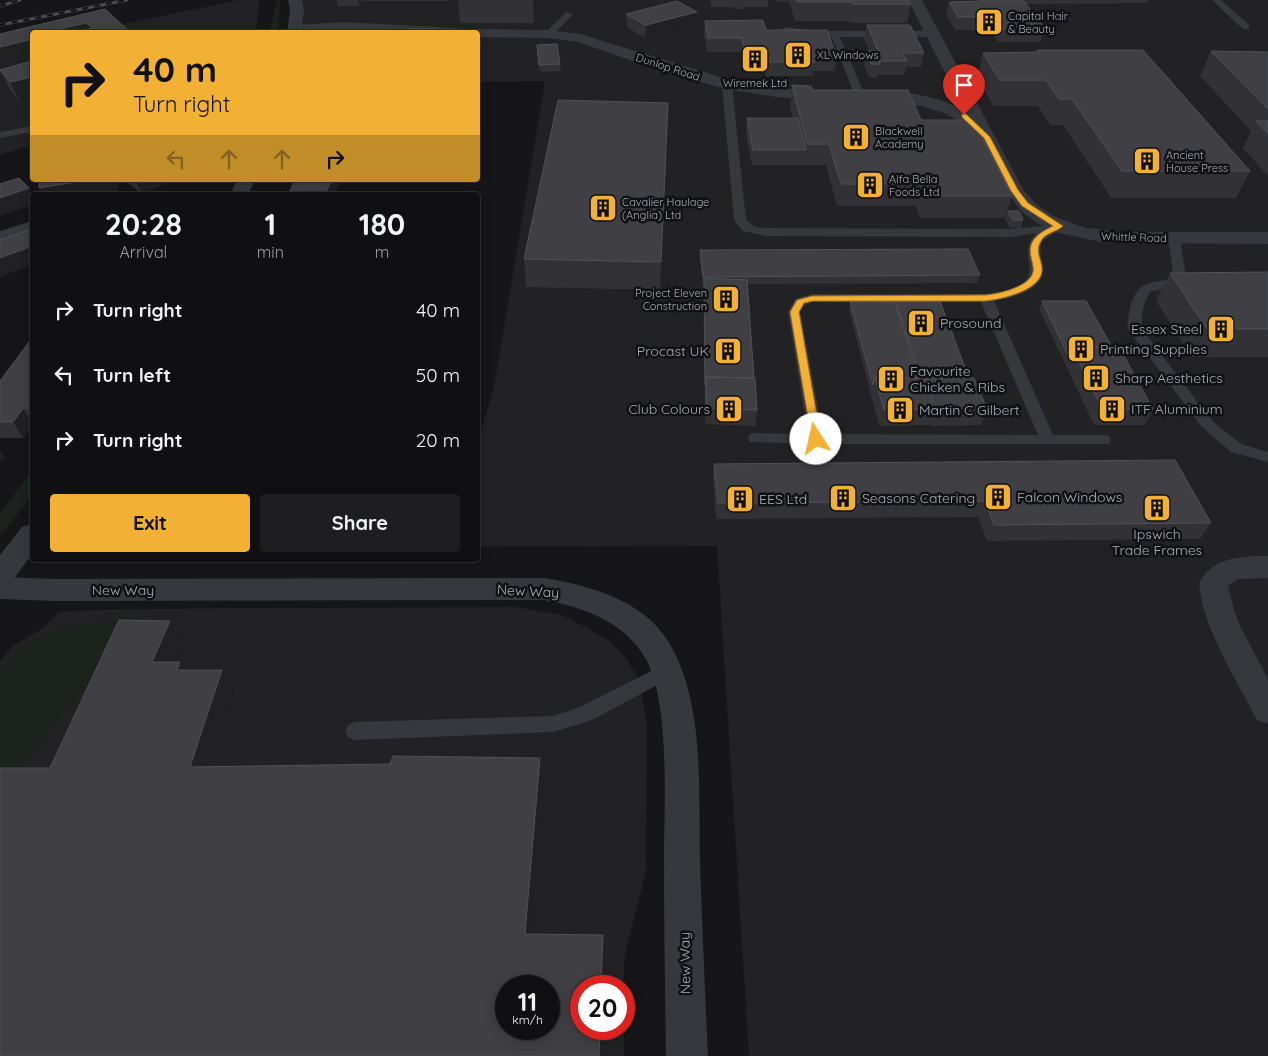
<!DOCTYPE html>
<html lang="en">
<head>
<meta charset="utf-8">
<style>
  :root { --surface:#101012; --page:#1e1e20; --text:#f1f3f6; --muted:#9c9d9f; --line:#303032; --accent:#f2b134 }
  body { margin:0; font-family:Quicksand,sans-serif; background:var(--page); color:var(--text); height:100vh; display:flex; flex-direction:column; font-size:19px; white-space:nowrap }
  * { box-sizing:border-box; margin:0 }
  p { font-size:16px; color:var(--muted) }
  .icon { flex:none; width:28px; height:28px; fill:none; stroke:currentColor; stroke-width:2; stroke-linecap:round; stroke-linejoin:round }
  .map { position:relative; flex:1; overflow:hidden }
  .sheet { position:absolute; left:30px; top:192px; width:450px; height:370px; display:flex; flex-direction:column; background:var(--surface); border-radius:5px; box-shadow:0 2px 12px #0003,0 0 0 1px var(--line) }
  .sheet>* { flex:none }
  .top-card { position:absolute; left:30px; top:30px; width:450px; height:152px; border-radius:5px; box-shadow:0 2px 12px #0003,0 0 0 1px var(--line); background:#f2b134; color:#111; overflow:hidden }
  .speed { position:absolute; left:495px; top:975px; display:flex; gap:10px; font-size:25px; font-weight:700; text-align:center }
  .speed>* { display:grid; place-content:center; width:65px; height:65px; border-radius:50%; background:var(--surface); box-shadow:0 2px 12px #0003,0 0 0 1px var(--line); line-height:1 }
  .speed small { font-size:12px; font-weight:400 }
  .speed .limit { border:8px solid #d22; background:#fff; color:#111 }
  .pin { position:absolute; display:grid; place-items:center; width:42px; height:42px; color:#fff; margin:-51px -21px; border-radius:50% 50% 50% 0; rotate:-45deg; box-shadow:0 0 5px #0007 }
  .pin .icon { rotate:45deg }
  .me { position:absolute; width:55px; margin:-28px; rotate:350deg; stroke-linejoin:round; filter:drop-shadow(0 0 4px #0008) }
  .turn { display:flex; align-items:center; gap:18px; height:105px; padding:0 20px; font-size:22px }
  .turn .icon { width:65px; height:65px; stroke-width:2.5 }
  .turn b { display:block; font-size:35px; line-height:42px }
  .lanes { display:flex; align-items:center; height:48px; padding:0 20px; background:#0003; justify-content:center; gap:25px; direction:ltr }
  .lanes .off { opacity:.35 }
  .eta { display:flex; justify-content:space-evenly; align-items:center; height:85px; text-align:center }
  .eta b { font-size:30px; font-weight:700; line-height:35px }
  .cta { display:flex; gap:10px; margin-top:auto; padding:10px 20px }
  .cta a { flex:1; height:58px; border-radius:5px; background:var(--accent); color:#111; font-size:20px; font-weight:700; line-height:58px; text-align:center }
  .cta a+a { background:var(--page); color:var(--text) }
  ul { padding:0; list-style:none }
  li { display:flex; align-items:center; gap:15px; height:65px; padding:0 20px }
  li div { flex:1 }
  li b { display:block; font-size:19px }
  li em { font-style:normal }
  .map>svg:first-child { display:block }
  .built { fill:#222225; fill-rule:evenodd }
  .green { fill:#1c231d }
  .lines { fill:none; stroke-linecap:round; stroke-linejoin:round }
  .service { fill:#37383d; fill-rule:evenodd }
  .minor { fill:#37383d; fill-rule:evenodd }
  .tertiary { fill:#37383d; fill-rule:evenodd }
  .rail-casing { stroke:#4a4c52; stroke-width:3 }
  .rail { stroke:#111113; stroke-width:2; stroke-dasharray:6; stroke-linecap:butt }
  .wall { fill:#323236 }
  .shaded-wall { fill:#212124 }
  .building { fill:#3f3f44; stroke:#4f5156; fill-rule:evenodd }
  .route { fill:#f2b134; stroke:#9d7322 }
  .labels { text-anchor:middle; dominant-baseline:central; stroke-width:5; stroke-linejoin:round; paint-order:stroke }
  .far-poi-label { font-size:11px; fill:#a8adb8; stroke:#111113; text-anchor:start }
  .far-street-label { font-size:11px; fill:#a8adb8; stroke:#111113 }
  .poi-label { font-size:14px; fill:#a8adb8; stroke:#111113; text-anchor:start }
  .street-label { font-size:14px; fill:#a8adb8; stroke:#111113 }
</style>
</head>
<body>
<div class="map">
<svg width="1268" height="1056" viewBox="0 0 1268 1056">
  <rect width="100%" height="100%" fill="#161618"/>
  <path class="built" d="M239 0H259L256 32H84Z
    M295 0H1268V1056H749L717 546 478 547V443L495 382 545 81 478 82V32H294L297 10Z
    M32 44V145L0 155V51Z
    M515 607 562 615 609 640 626 658 636 675 642 695 647 727 646 865 645 876 625 954 623 986H581V1029H624V1022V1056H0V661L12 647 43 628 59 612 121 609ZM506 986H549V1029H506Z"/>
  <path class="green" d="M278 0H280L278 32H269Z
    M32 471V496L0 536V513Z
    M139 616 104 670 0 786V672L27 642 67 626Z"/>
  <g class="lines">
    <path class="service" d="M1212 0H1221L1249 25V29H1243Z
      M566 12 573 14 552 36H546V32Z
      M785 27 813 31H933L937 34 933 37H840L865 96 860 99 855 96 832 37H813L782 32 781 30Z
      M727 82 732 85 746 220 755 227 767 228 1012 229 1063 224 1065 226 1063 228 1042 241C1038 251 1043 259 1043 269 1043 292 1012 297 994 301L1053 435H1104L1109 436 1111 440 1109 444H816L750 442 748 438 750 434 755 433 808 434 788 312 795 299 812 294H986C1060 284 1011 259 1036 233L1012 237 767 236 743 231 734 220 722 85ZM813 302H981L1038 435 823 434 800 312 805 305Z
      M32 126V132L0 138V132Z
      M1174 234 1180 238 1186 277 1191 281 1189 284 1152 291C1143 299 1141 317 1142 329L1212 421 1241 444 1268 452V462L1231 452 1202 427 1128 329C1127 317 1131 293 1143 286 1151 281 1164 281 1174 279L1168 238Z
      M667 663 674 666 676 671 674 676 592 720 553 732 355 740 348 737 345 731 348 725 355 722 553 716 580 707Z"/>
    <path class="minor" d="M908 0H922L1023 189 1036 204 1053 216 1086 228 1129 232H1268V244L1107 243 1058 233 1039 224 1022 212 1006 191 979 139 957 120 944 113 922 106 870 100 868 97 870 94C897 87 941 98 964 110Z
      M344 22 456 28 461 29 463 32H384L344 30 291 32 288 29 290 26 295 25Z
      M478 29 549 30 580 34 727 79 776 88 828 91 834 93 836 96 834 99 828 101 776 97 726 89 665 72 578 42 549 38 478 37V32H471Z
      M32 221V233L0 244V231Z
      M1268 556V578L1238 579 1228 586 1234 610 1241 628 1268 679V724L1257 720C1236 679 1203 629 1199 583 1212 557 1242 556 1268 556Z
      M0 577 56 579 544 578C587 585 640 599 666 638 706 699 698 790 700 860 702 925 705 991 708 1056H666C665 990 664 924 664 858 664 807 671 699 644 656 623 621 582 607 544 600L56 601 0 599Z"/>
    <path class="tertiary" d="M288 0H302L304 10 301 32H287L290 10Z
      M237 180H255L248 195H230Z
      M32 524V554L10 584 0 587V555L22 527Z"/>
    <g class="rail-casing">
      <path id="rail" d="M0 6 20 0
        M0 25 127 0"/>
    </g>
    <use href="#rail" class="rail"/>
  </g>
  <path class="wall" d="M337 0H449L448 1H362L360 6H338Z
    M458 0H538L534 23H460Z
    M710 0H768V7H743V9H734L733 7H711Z
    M776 0H908L911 4 907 23H851L848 21H795L789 2H777Z
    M978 0H1148L1147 3 1026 4 1045 28 1041 42H998L990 30H955L946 15 949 2H978Z
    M697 12 696 25 645 38 627 27 626 14Z
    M705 21 766 30 837 57 835 71H813V76H766L765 71 745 72 741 52H707L704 34Z
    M867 25 924 53 921 67H906L904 75H878V78H869L864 65 866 51H870L864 39Z
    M1037 50 1250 171 1236 198H1111L1063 125H1050L1038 106H993L977 77 983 53 1037 52Z
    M1211 51 1268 52V176L1243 148 1251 131 1200 76Z
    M537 52 560 64 561 71 540 72Z
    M32 61 20 102 10 90 0 69Z
    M792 85 813 90 921 120 1012 196 1005 218H920L916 206H837L826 165H752L746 133 747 118H793L790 106Z
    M668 103 660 290 526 287 524 259Z
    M127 180H174L141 193 128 183Z
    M1008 211 1023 220 1021 228H1010L1005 219Z
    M700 250 980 275 977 283 748 284 754 378 757 410 755 426 705 424 704 285H703L700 258Z
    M1268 272V357H1192L1156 301 1170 273Z
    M1042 301 1112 347 1153 409 1145 425H1094L1039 309Z
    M850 302 895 305 896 302 969 378 987 409 981 425 931 426 930 422 929 425 879 426 849 310Z
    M32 338V425L23 438H0V381Z
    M714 464 1211 523 1200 539 987 541 978 517 716 519 713 480Z"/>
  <path class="shaded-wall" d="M358 0H361L362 1 360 6Z
    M533 0H538L534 23Z
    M697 12 696 25 645 38 646 25Z
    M86 23 90 32 81 31 82 32H56L55 30Z
    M32 39V61L0 69V47Z
    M32 77V99L20 102 10 82Z
    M668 103 667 128 660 290 661 262Z
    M89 180H118V191L96 195H42L39 188Z
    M136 180H174L141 193Z
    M331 180 340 181 334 195H325Z
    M29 188 33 195 32 205 0 216V198Z
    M32 246V265L0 277V258Z
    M23 408 32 423V425L23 438 13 422Z
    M0 450 5 457 0 463Z
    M170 621 184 643 167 683 152 662Z
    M180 662 193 684 177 670Z
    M222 670 234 691 204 787 190 767Z
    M540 758 543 778 529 951 525 934Z
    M603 935 604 951 603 986H601Z
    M600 1029H602L601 1056H599Z"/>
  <path class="building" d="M796 0H908L911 4H854L851 2H797Z
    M982 0H1023L1045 28 1001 29 993 17H958L949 2 983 1Z
    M677 1 697 12 646 25 626 14Z
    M105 9 130 32H83L81 31 92 28 86 23 55 30 57 32H32V39L0 47V34Z
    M763 20 766 30H827L837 57H813L815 62H767L766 58H746L742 38H708L705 21Z
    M867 25H910L924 53H903L907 61H879L880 64H871L866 51H878Z
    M408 29H436L435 32H407Z
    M557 44 560 64 539 65 537 45Z
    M1037 50H1143L1250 171H1122L1072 99H1059L1046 80H1000L983 53 1039 52Z
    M1211 51 1268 52V109Z
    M32 61V77L10 82 0 70Z
    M792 85 811 86 813 90H908L921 120H973L1012 196H926L921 184H841L829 144H807Z
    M558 100 668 103 661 262 524 259Z
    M747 118H798L806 150H753Z
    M1256 121H1268V134Z
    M19 178 29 188 0 198V184Z
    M39 180H89L39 188Z
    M295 180H331L325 195H288L289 192H312L290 191Z
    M1008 211H1019L1023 220H1013Z
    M32 229V246L0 258V240Z
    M968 249 980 275 703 277 700 250Z
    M1268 272V329H1207L1170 273Z
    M704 278 747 280 754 378 706 377 705 385Z
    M940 301 969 378H926L925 381 924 378H921L896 302Z
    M1042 301H1086L1112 347H1072L1068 355Z
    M850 302H895L919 378H875L873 385Z
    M32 338V408H23L13 422H0V381Z
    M1072 347H1119L1153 409H1102Z
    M706 377 755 378 757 410 706 408Z
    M875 378H924L934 409 884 410Z
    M926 378H974L987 409H936Z
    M1175 460 1211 523 994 525 985 501 718 503 714 464Z
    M119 620 170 621 152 662H180L177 670H222L190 767 390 764 393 756 540 758 525 934 603 935 601 986H581V1029H600L599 1056H0V768H50ZM506 986H549V1029H506Z"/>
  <path class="route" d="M962 114H966L990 137 1018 190 1028 203 1063 226C1057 232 1045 233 1041 241 1034 252 1043 261 1042 271 1040 291 1002 299 986 301H813L804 303 799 312 821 439 816 442 812 441 790 312 797 300 812 296 986 295C998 294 1030 287 1033 272 1034 268 1032 262 1031 257 1027 240 1039 233 1053 226L1022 206 1011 191 984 138 962 117Z"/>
  <defs>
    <g id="building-square" transform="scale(1.4375)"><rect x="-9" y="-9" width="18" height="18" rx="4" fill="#f2b134" stroke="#111113"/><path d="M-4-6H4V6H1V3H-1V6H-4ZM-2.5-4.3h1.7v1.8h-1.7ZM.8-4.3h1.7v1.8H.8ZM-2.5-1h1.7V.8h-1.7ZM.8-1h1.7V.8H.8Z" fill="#111"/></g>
  </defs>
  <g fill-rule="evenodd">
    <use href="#building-square" x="989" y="22"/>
    <use href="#building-square" x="798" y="55"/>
    <use href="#building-square" x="755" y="59"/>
    <use href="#building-square" x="856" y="137"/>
    <use href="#building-square" x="1147" y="161"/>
    <use href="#building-square" x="870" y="185"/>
    <use href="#building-square" x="603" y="208"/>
    <use href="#building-square" x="726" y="299"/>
    <use href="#building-square" x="921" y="323"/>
    <use href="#building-square" x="1221" y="329"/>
    <use href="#building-square" x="1081" y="349"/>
    <use href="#building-square" x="728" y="351"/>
    <use href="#building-square" x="1096" y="378"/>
    <use href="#building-square" x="891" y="379"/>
    <use href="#building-square" x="729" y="409"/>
    <use href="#building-square" x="1112" y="409"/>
    <use href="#building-square" x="900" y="410"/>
    <use href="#building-square" x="998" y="497"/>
    <use href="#building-square" x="843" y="498"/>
    <use href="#building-square" x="740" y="499"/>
    <use href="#building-square" x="1157" y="508"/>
  </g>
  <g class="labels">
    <g class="far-poi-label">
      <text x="1008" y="16">Capital Hair<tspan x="1008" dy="13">&amp; Beauty</tspan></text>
      <text x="817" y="55">XL Windows</text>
      <text x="755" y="83" text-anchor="middle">Wiremek Ltd</text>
      <text x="875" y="131">Blackwell<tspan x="875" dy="13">Academy</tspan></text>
      <text x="1166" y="155">Ancient<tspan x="1166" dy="13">House Press</tspan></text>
      <text x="889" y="179">Alfa Bella<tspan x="889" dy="13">Foods Ltd</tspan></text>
      <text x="622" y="202">Cavalier Haulage<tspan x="622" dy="13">(Anglia) Ltd</tspan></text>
      <text x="707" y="293" text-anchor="end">Project Eleven<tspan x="707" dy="13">Construction</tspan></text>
    </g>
    <g class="far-street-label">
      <text transform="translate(668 67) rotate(18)">Dunlop Road</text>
      <text transform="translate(1134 237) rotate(2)">Whittle Road</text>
    </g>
    <g class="poi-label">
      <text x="940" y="323">Prosound</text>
      <text x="1202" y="329" text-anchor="end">Essex Steel</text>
      <text x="1100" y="349">Printing Supplies</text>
      <text x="709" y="351" text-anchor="end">Procast UK</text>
      <text x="910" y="371">Favourite<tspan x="910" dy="16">Chicken &amp; Ribs</tspan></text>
      <text x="1115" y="378">Sharp Aesthetics</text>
      <text x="710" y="409" text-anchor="end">Club Colours</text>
      <text x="1131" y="409">ITF Aluminium</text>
      <text x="919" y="410">Martin C Gilbert</text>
      <text x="1017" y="497">Falcon Windows</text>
      <text x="862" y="498">Seasons Catering</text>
      <text x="759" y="499">EES Ltd</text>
      <text x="1157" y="534" text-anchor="middle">Ipswich<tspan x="1157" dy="16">Trade Frames</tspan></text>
    </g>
    <g class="street-label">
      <text x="123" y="590">New Way</text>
      <text transform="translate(528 591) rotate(3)">New Way</text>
      <text transform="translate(685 963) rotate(-91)">New Way</text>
    </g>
  </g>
</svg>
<div class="speed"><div>11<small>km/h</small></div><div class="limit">20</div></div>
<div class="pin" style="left:964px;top:115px;background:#d93025"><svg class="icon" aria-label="arrive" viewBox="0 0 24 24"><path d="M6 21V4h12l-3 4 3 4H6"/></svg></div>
<svg class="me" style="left:816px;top:439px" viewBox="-20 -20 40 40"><circle r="19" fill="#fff"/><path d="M0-13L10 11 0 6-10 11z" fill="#f2b134"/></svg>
<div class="top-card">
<div class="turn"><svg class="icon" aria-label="right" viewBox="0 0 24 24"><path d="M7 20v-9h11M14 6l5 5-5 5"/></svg><div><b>40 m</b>Turn right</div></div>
<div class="lanes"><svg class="icon off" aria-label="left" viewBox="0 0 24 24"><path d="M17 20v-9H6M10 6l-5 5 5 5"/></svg><svg class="icon off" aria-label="ahead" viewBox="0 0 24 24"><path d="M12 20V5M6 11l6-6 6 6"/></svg><svg class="icon off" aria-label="ahead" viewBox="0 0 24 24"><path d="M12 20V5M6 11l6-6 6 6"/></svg><svg class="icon" aria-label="right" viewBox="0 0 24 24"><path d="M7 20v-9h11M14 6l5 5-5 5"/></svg></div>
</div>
<section class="sheet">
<div class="eta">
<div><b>20:28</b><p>Arrival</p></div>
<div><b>1</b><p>min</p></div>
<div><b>180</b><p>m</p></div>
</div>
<ul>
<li><svg class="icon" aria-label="right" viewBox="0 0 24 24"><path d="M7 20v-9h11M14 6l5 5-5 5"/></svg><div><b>Turn right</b></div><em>40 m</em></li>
<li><svg class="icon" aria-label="left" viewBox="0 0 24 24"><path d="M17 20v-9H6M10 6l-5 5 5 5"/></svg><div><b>Turn left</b></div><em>50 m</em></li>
<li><svg class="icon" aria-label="right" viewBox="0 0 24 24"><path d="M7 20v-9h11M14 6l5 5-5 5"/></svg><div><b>Turn right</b></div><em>20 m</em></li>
</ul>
<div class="cta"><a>Exit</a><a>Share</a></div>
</section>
</div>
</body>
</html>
